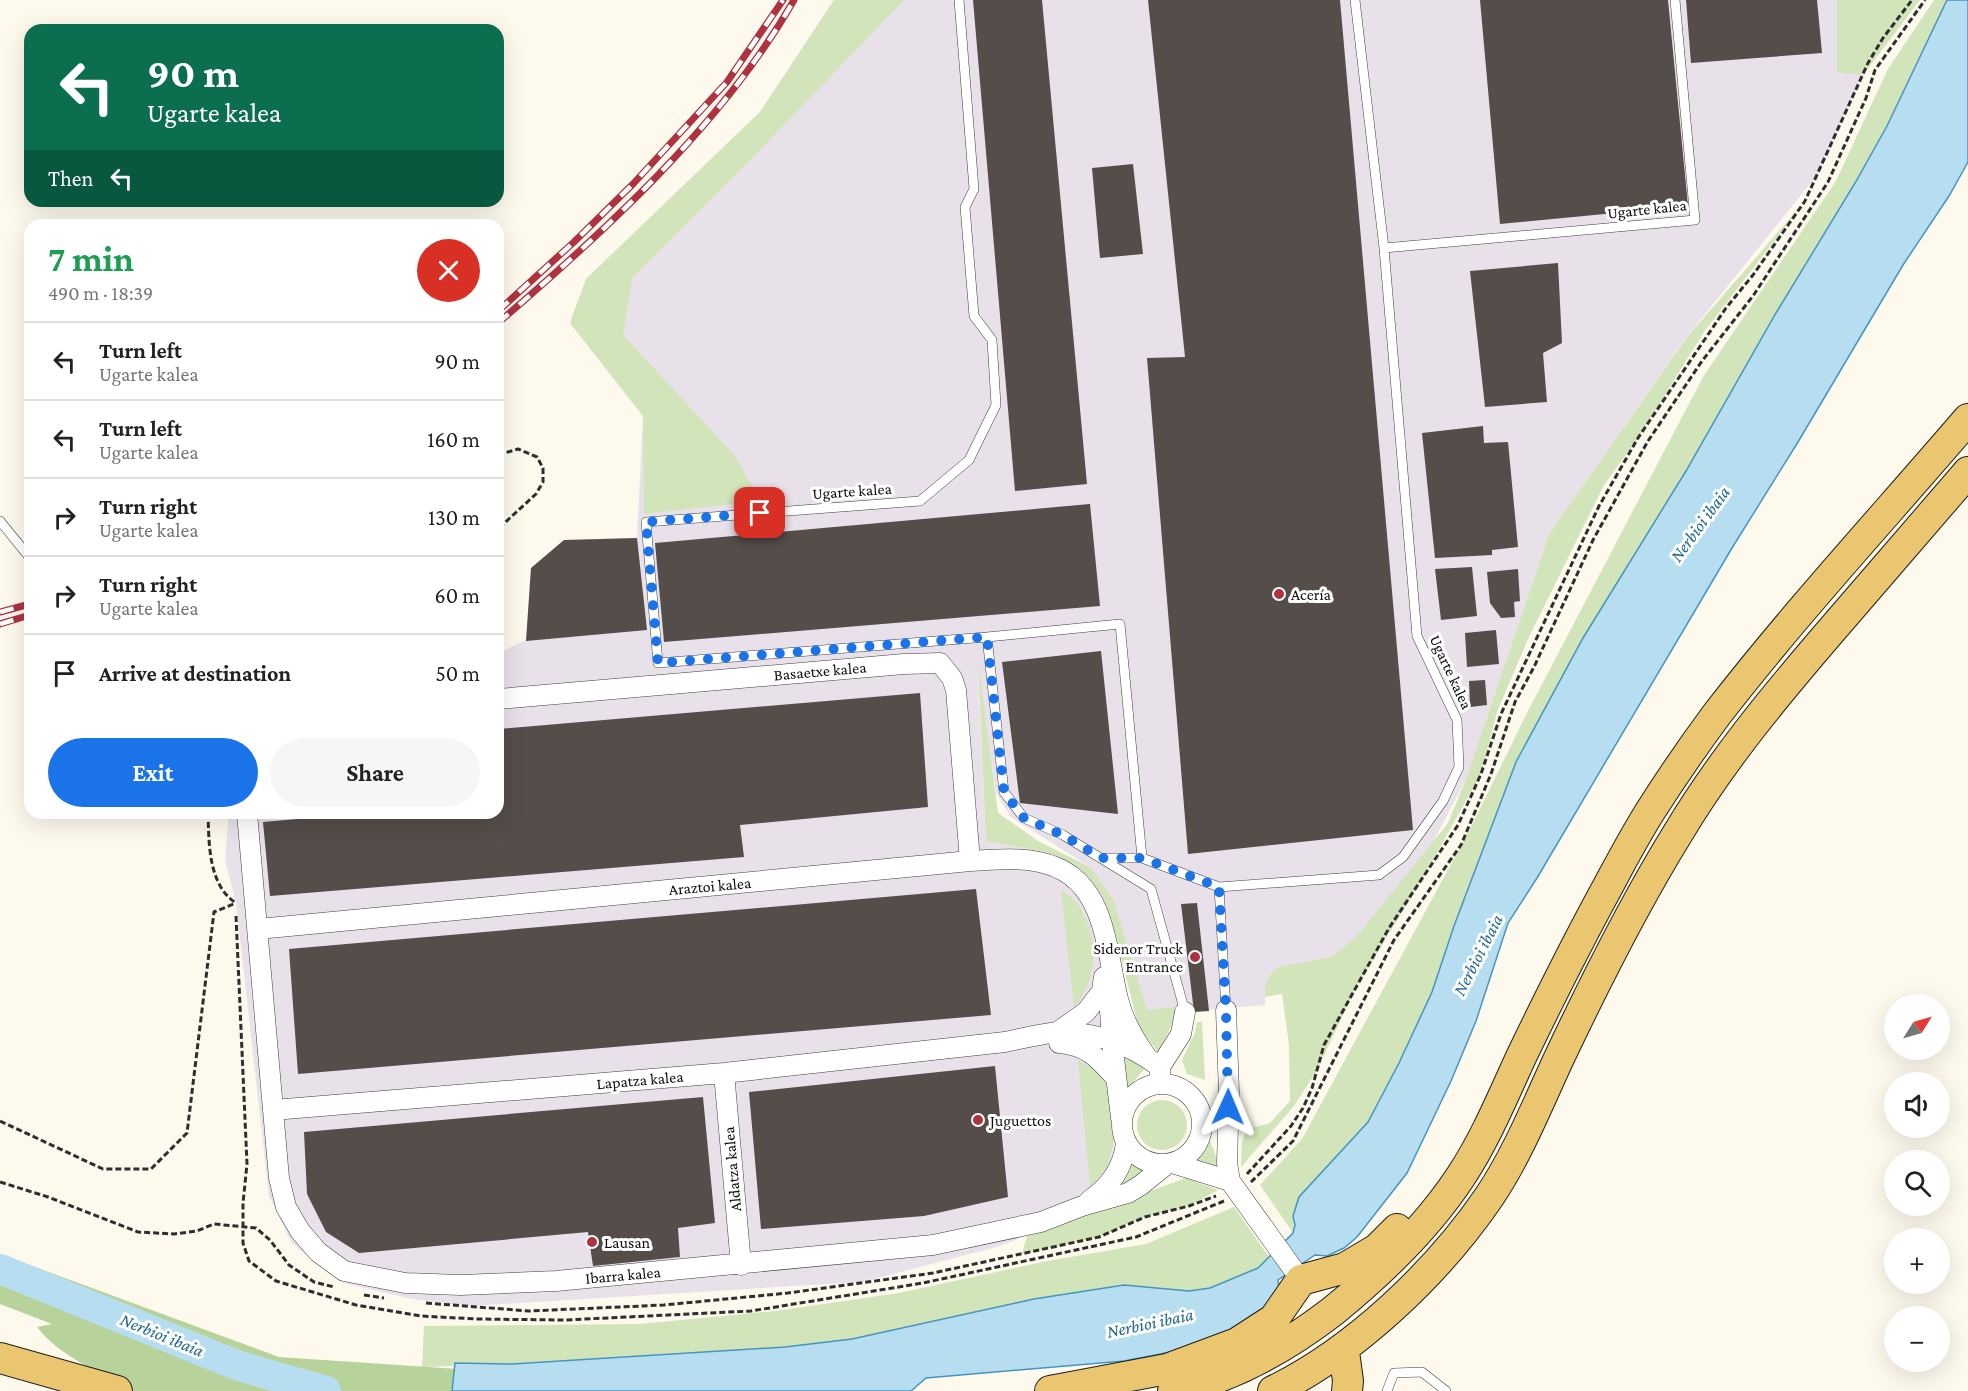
<!DOCTYPE html>
<html lang="en">
<head>
<meta charset="utf-8">
<style>
  :root { --surface:#fff; --page:#f6f6f6; --text:#222; --muted:#767676; --line:#e0e0e0; --accent:#1a73e8 }
  body { margin:0; font-family:"Crimson Pro",serif; background:var(--page); color:var(--text); height:100vh; display:flex; flex-direction:column; font-size:22px; white-space:nowrap }
  * { box-sizing:border-box; margin:0 }
  p { font-size:20px; color:var(--muted) }
  .icon { flex:none; width:33px; height:33px; fill:none; stroke:currentColor; stroke-width:2; stroke-linecap:round; stroke-linejoin:round }
  .map { position:relative; flex:1; overflow:hidden }
  .sheet { position:absolute; left:24px; top:219px; width:480px; height:600px; display:flex; flex-direction:column; background:var(--surface); border-radius:18px; box-shadow:0 6px 24px #0002 }
  .sheet>* { flex:none }
  .top-card { position:absolute; left:24px; top:24px; width:480px; height:183px; border-radius:18px; box-shadow:0 6px 24px #0002; background:#0b6e4f; color:#fff; overflow:hidden }
  .needle { width:39px; rotate:53deg }
  .buttons { position:absolute; left:1884px; top:994px; display:grid; gap:12px }
  .buttons a { display:grid; place-items:center; width:66px; height:66px; border-radius:50%; background:var(--surface); box-shadow:0 6px 24px #0002; font-size:30px }
  .pin { position:absolute; display:grid; place-items:center; width:51px; height:51px; color:#fff; margin:-26px; border-radius:12px; box-shadow:0 3px 9px #0006 }
  .me { position:absolute; width:66px; margin:-33px; rotate:1deg; stroke-linejoin:round; filter:drop-shadow(0 0 4px #0008) }
  .turn { display:flex; align-items:center; gap:21px; height:126px; padding:0 24px; font-size:27px }
  .turn .icon { width:78px; height:78px; stroke-width:2.5 }
  .turn b { display:block; font-size:42px; line-height:51px }
  .then { display:flex; align-items:center; height:57px; padding:0 24px; background:#0003; gap:12px; font-size:22px }
  .round { display:grid; place-items:center; flex:none; width:63px; height:63px; border-radius:32px; background:var(--page) }
  .summary { display:flex; align-items:center; justify-content:space-between; height:102px; padding:0 24px }
  h1 { font-size:36px; font-weight:700; line-height:45px; color:#1e9e55 }
  .action { display:flex; gap:12px; margin-top:auto; padding:12px 24px }
  .action a { flex:1; height:69px; border-radius:36px; background:var(--accent); color:#fff; font-size:24px; font-weight:700; line-height:69px; text-align:center }
  .action a+a { background:var(--page); color:var(--text) }
  ul { padding:0; list-style:none }
  li { display:flex; align-items:center; gap:18px; height:78px; padding:0 24px; border-top:2px solid var(--line) }
  li div { flex:1 }
  li b { display:block; font-size:22px }
  li em { font-style:normal }
  .map>svg:first-child { display:block }
  .industrial { fill:#e9e1ea }
  .green { fill:#d2e4ba }
  .forest { fill:#b7d39b }
  .water { fill:#b7ddf0; stroke:#4595bf; stroke-width:1.5 }
  .lines { fill:none; stroke-linecap:round; stroke-linejoin:round }
  .river { stroke:#b7ddf0; stroke-width:30 }
  .building { fill:#544d4a }
  .service-casing { stroke:#3f3f3f; stroke-width:10 }
  .minor-casing { stroke:#3f3f3f; stroke-width:21 }
  .primary-casing { stroke:#1d1d1d; stroke-width:32 }
  .path { stroke:#2e2e2e; stroke-width:3; stroke-dasharray:6 3; stroke-linecap:butt }
  .service { stroke:#fff; stroke-width:9 }
  .minor { stroke:#fff; stroke-width:20 }
  .primary { stroke:#ebc670; stroke-width:30 }
  .rail-casing { stroke:#ae323f; stroke-width:7 }
  .rail { stroke:#fff; stroke-width:4.5; stroke-dasharray:14; stroke-linecap:butt }
  .route { stroke:#1a73e8; stroke-width:10; stroke-dasharray:0 18 }
  .poi-dot { fill:#ae323f; stroke:#fff; stroke-width:2 }
  .labels { text-anchor:middle; dominant-baseline:central; stroke-width:6; stroke-linejoin:round; paint-order:stroke }
  .street-label { font-size:16px; fill:#0c0c0c; stroke:#fff }
  .poi-label { font-size:16px; fill:#0c0c0c; stroke:#fff; text-anchor:start }
  .water-label { font-size:18px; font-style:italic; fill:#226791; stroke:#fff }
</style>
</head>
<body>
<div class="map">
<svg width="1968" height="1391" viewBox="0 0 1968 1391">
  <rect width="100%" height="100%" fill="#fdf9ed"/>
  <path class="industrial" d="M834 0H1906L1865 70 1818 174 1685 339 1549 534 1466 779 1431 846 1356 937 1333 957 1278 968 1265 986V1005L1185 1012 1139 1019 1121 925 1090 867 1011 817 996 793 978 670 986 841 1045 852 1089 877 1103 897 1111 919 1098 975 1116 1120 1109 1207 993 1248 862 1282 470 1306 412 1299 344 1283 320 1267 291 1242 269 1196 236 903 225 860 229 813H498V653L526 640 531 568 564 540 637 538 643 416 570 323 586 279 760 112Z"/>
  <path class="green" d="M834 0H904L753 157 632 278 623 335 735 456 761 501 644 514 643 416 570 323 586 279 760 112Z
    M1837 0H1920L1863 75 1837 72Z
    M1934 0H1947L1887 126 1854 183 1776 313 1686 471 1583 638 1516 762 1454 926 1432 992 1399 1063 1368 1122 1314 1181 1295 1207 1293 1233 1260 1185 1302 1139 1469 831 1528 711 1703 377 1836 181 1888 69Z
    M1805 201 1704 332 1638 438 1604 485 1528 639 1497 712 1481 774 1421 881 1357 986 1316 1072 1294 1106 1241 1167 1242 1140 1248 1129 1270 1123 1290 1101 1289 1045 1282 994 1265 997V986L1270 975 1278 967 1332 957 1356 937 1448 823 1466 779 1549 534 1687 337Z
    M978 660 998 813 1038 841 1090 867 1113 899 1147 1010 1177 1007 1172 1025 1158 1052 1139 1028 1111 919 1103 897 1089 877 1045 852 986 841Z
    M1061 889C1067 895 1077 901 1081 909 1100 944 1097 978 1074 1009Z
    M1197 1022H1202L1205 1080 1187 1074 1182 1060 1195 1033Z
    M1120 1053 1146 1067 1126 1091Z
    M1078 1060 1099 1072 1109 1088 1115 1133 1108 1167 1090 1187Z
    M1137 1125a25 25 0 1 1 50 0a25 25 0 1 1-50 0Z
    M1209 1138 1224 1177 1191 1163Z
    M1130 1162 1147 1173 1115 1191Z
    M1186 1178 1218 1190 1189 1206 1145 1217 1099 1237 1022 1254 1027 1236Z
    M1234 1207 1269 1257 1258 1268 1210 1288 1189 1291 1124 1285 1034 1299 852 1339 785 1347 512 1364 422 1367 424 1326 640 1324 775 1311 899 1293 1047 1261 1146 1244Z"/>
  <path class="forest" d="M0 1254 279 1357 680 1384 684 1391H134C102 1373 60 1357 37 1327L52 1324 0 1304Z"/>
  <path class="water" d="M1947 0H1968V162L1949 196 1903 265 1798 442 1732 548 1537 878 1508 923 1476 1021 1451 1081 1407 1173 1357 1237 1344 1248 1327 1256 1315 1255 1278 1280 1279 1288 1262 1317 1186 1349 1124 1361 926 1378 911 1391H452L455 1363 512 1364 785 1347 852 1339 1034 1299 1124 1285 1189 1291 1210 1288 1258 1268 1293 1233 1295 1225 1293 1216 1299 1197 1368 1122 1399 1063 1432 992 1454 926 1516 762 1583 638 1686 471 1776 313 1855 183 1887 126Z"/>
  <g class="lines">
    <path class="river" d="M0 1269 239 1366 326 1391"/>
  </g>
  <path class="building" d="M973 0H1042L1087 484 1015 491Z
    M1148 0H1340L1413 830 1188 854 1147 358 1185 357Z
    M1480 0H1668L1688 206 1500 224Z
    M1686 0H1817L1822 53 1691 63Z
    M1133 164 1143 254 1100 258 1092 168Z
    M1558 263 1562 343 1543 353 1547 402 1485 407 1470 271Z
    M1483 426 1484 443 1508 442 1518 547 1492 550V555L1435 558 1422 433Z
    M1090 504 1100 606 664 642 655 543Z
    M637 538 647 630 526 641 531 568 564 540Z
    M1472 567 1477 616 1441 620 1435 569Z
    M1518 569 1520 601 1514 602 1515 617 1501 618 1490 603 1487 572Z
    M1496 630 1499 664 1467 667 1465 633Z
    M1101 651 1118 814 1020 803 1002 662Z
    M1485 680 1487 705 1470 707 1469 681Z
    M920 693 928 807 740 825 744 857 270 896 263 822 343 815V813H498V729Z
    M976 889 991 1015 298 1074 289 949Z
    M1197 903 1209 1011 1194 1012 1181 904Z
    M995 1066 1008 1197 924 1216 761 1229 749 1092Z
    M703 1097 715 1223 678 1228 680 1257 593 1266 588 1232 359 1253 326 1232 307 1194 304 1132Z"/>
  <g class="lines">
    <g class="service-casing">
      <path id="service" d="M959 0 974 189 965 207 974 316 992 340 996 405 969 460 920 501 646 522 658 663 987 637 1004 792 1024 818 1063 835 1151 889 1185 1012
        M1384 248 1695 220 1675 0
        M0 521 30 558
        M987 637 1120 624 1142 858
        M1101 858H1142L1219 887 1379 875 1403 857 1443 801 1459 767 1457 720 1417 636 1384 248 1355 0
        M1219 887 1226 1010
        M1387 1391 1394 1373 1422 1372 1446 1391"/>
    </g>
    <g class="minor-casing">
      <path id="minor" d="M498 699 904 664 940 663 952 678 956 690 970 861
        M247 813 279 1178 286 1207 300 1231 318 1252 344 1271 405 1283 461 1285 556 1281 933 1245 1041 1222 1082 1206 1128 1193 1141 1185 1167 1164
        M258 929 970 861C992 860 1016 857 1039 862 1106 875 1105 946 1118 999 1123 1020 1134 1039 1146 1056
        M1109 995 1112 1041 1121 1118
        M1226 1010 1229 1093 1227 1163 1230 1181 1301 1280
        M1056 1033 1086 1012 1102 991 1104 977
        M1059 1043C1087 1045 1098 1058 1116 1078
        M724 1073 741 1265
        M1160 1078V1067L1181 1034 1185 1012
        M1122 1124a40 40 0 1 1 80 0a40 40 0 1 1-80 0Z
        M273 1110 724 1073 1005 1042C1020 1039 1036 1035 1051 1033 1091 1030 1129 1043 1160 1067
        M1172 1163 1230 1181
        M1089 1201C1110 1186 1123 1169 1126 1143"/>
    </g>
    <g class="primary-casing">
      <path id="primary" d="M1344 1352 1348 1381 1347 1391
        M0 1358 117 1391
        M1050 1391 1167 1369 1237 1343 1274 1319 1301 1280 1345 1268 1377 1249 1397 1229
        M1173 1391C1232 1378 1285 1348 1333 1311 1381 1272 1427 1228 1461 1176 1486 1138 1503 1096 1522 1055 1549 999 1577 943 1607 888 1621 862 1635 835 1651 810 1672 777 1694 745 1717 714 1796 612 1884 517 1968 419
        M1273 1391C1355 1351 1437 1273 1489 1197 1518 1154 1538 1103 1560 1056 1596 980 1634 904 1678 833 1721 761 1775 696 1830 632 1876 579 1922 525 1968 472"/>
    </g>
    <path class="path" d="M498 455 518 449 537 457 543 468V482L536 494 498 529
      M208 813C209 843 208 885 236 903
      M236 916 247 1164 243 1203V1243L249 1261 276 1281 356 1305 421 1316 476 1319 565 1320 751 1311 923 1283 1136 1237 1224 1201
      M0 1121 103 1169H151L187 1133 214 912 236 903
      M1247 1174 1291 1126 1303 1108 1312 1088 1324 1045 1389 928 1458 825 1481 774 1501 714 1599 506 1638 438 1726 308 1753 275 1805 201 1868 63 1883 38 1912 0
      M0 1182 48 1197 138 1232 174 1234 197 1231 214 1224 256 1228 270 1240 289 1265 314 1282 334 1287
      M1251 1182 1293 1141 1394 940 1461 845 1491 774 1515 702 1534 667 1593 540 1648 441 1702 361 1753 296 1828 182 1866 98 1875 70 1925 0
      M364 1295 384 1298
      M426 1303 529 1311 664 1305 788 1293 933 1273 1099 1237 1145 1217 1189 1206 1216 1196"/>
    <use href="#service" class="service"/>
    <use href="#minor" class="minor"/>
    <use href="#primary" class="primary"/>
    <g class="rail-casing">
      <path id="rail" d="M498 311 574 242 633 184 727 82 783 0
        M498 323C604 232 724 123 794 0
        M0 612 30 604
        M0 624 30 615"/>
    </g>
    <use href="#rail" class="rail"/>
  </g>
  <g class="lines">
    <path class="route" d="M760 513 646 522 658 663 987 637 1004 792 1024 818 1063 835 1101 858H1142L1219 887 1226 1010 1228 1107"/>
  </g>
  <g class="poi-dot">
    <circle cx="1279" cy="594" r="6"/>
    <circle cx="1195" cy="957" r="6"/>
    <circle cx="978" cy="1120" r="6"/>
    <circle cx="592" cy="1242" r="6"/>
  </g>
  <g class="labels">
    <g class="street-label">
      <text transform="translate(1647 209) rotate(-6)">Ugarte kalea</text>
      <text transform="translate(852 491) rotate(-4)">Ugarte kalea</text>
      <text transform="translate(820 671) rotate(-5)">Basaetxe kalea</text>
      <text transform="translate(1451 672) rotate(65)">Ugarte kalea</text>
      <text transform="translate(710 886) rotate(-5)">Araztoi kalea</text>
      <text transform="translate(640 1080) rotate(-5)">Lapatza kalea</text>
      <text transform="translate(732 1169) rotate(-95)">Aldatza kalea</text>
      <text transform="translate(623 1275) rotate(-5)">Ibarra kalea</text>
    </g>
    <g class="poi-label">
      <text x="1291" y="594">Acería</text>
      <text x="1183" y="948" text-anchor="end">Sidenor Truck<tspan x="1183" dy="18">Entrance</tspan></text>
      <text x="990" y="1120">Juguettos</text>
      <text x="604" y="1242">Lausan</text>
    </g>
    <g class="water-label">
      <text transform="translate(1700 524) rotate(-54)">Nerbioi ibaia</text>
      <text transform="translate(1478 955) rotate(-63)">Nerbioi ibaia</text>
      <text transform="translate(1150 1323) rotate(-12)">Nerbioi ibaia</text>
      <text transform="translate(162 1335) rotate(22)">Nerbioi ibaia</text>
    </g>
  </g>
</svg>
<div class="buttons">
<a><svg class="needle" viewBox="-14 -14 28 28"><path d="M0-13l5 13h-10z" fill="#e53935"/><path d="M0 13l5-13h-10z" fill="#767676"/></svg></a>
<a><svg class="icon" aria-label="sound" viewBox="0 0 24 24"><path d="M4 9h4l5-4v14l-5-4H4zM17 9q2 3 0 6"/></svg></a>
<a><svg class="icon" aria-label="search" viewBox="0 0 24 24"><circle cx="10" cy="10" r="6"/><path d="M15 15l6 6"/></svg></a>
<a>+</a>
<a>−</a>
</div>
<div class="pin" style="left:760px;top:513px;background:#d93025"><svg class="icon" aria-label="arrive" viewBox="0 0 24 24"><path d="M6 21V4h12l-3 4 3 4H6"/></svg></div>
<svg class="me" style="left:1228px;top:1107px" viewBox="-20 -20 40 40"><path d="M0-17L14 15 0 8-14 15z" fill="#1a73e8" stroke="#fff" stroke-width="4"/></svg>
<div class="top-card">
<div class="turn"><svg class="icon" aria-label="left" viewBox="0 0 24 24"><path d="M17 20v-9H6M10 6l-5 5 5 5"/></svg><div><b>90 m</b>Ugarte kalea</div></div>
<div class="then">Then<svg class="icon" aria-label="left" viewBox="0 0 24 24"><path d="M17 20v-9H6M10 6l-5 5 5 5"/></svg></div>
</div>
<section class="sheet">
<div class="summary"><div><h1>7 min</h1><p>490 m · 18:39</p></div><a class="round" style="background:#d93025;color:#fff"><svg class="icon" aria-label="close" viewBox="0 0 24 24"><path d="M6 6l12 12M18 6L6 18"/></svg></a></div>
<ul>
<li><svg class="icon" aria-label="left" viewBox="0 0 24 24"><path d="M17 20v-9H6M10 6l-5 5 5 5"/></svg><div><b>Turn left</b><p>Ugarte kalea</p></div><em>90 m</em></li>
<li><svg class="icon" aria-label="left" viewBox="0 0 24 24"><path d="M17 20v-9H6M10 6l-5 5 5 5"/></svg><div><b>Turn left</b><p>Ugarte kalea</p></div><em>160 m</em></li>
<li><svg class="icon" aria-label="right" viewBox="0 0 24 24"><path d="M7 20v-9h11M14 6l5 5-5 5"/></svg><div><b>Turn right</b><p>Ugarte kalea</p></div><em>130 m</em></li>
<li><svg class="icon" aria-label="right" viewBox="0 0 24 24"><path d="M7 20v-9h11M14 6l5 5-5 5"/></svg><div><b>Turn right</b><p>Ugarte kalea</p></div><em>60 m</em></li>
<li><svg class="icon" aria-label="arrive" viewBox="0 0 24 24"><path d="M6 21V4h12l-3 4 3 4H6"/></svg><div><b>Arrive at destination</b></div><em>50 m</em></li>
</ul>
<div class="action"><a>Exit</a><a>Share</a></div>
</section>
</div>
</body>
</html>
